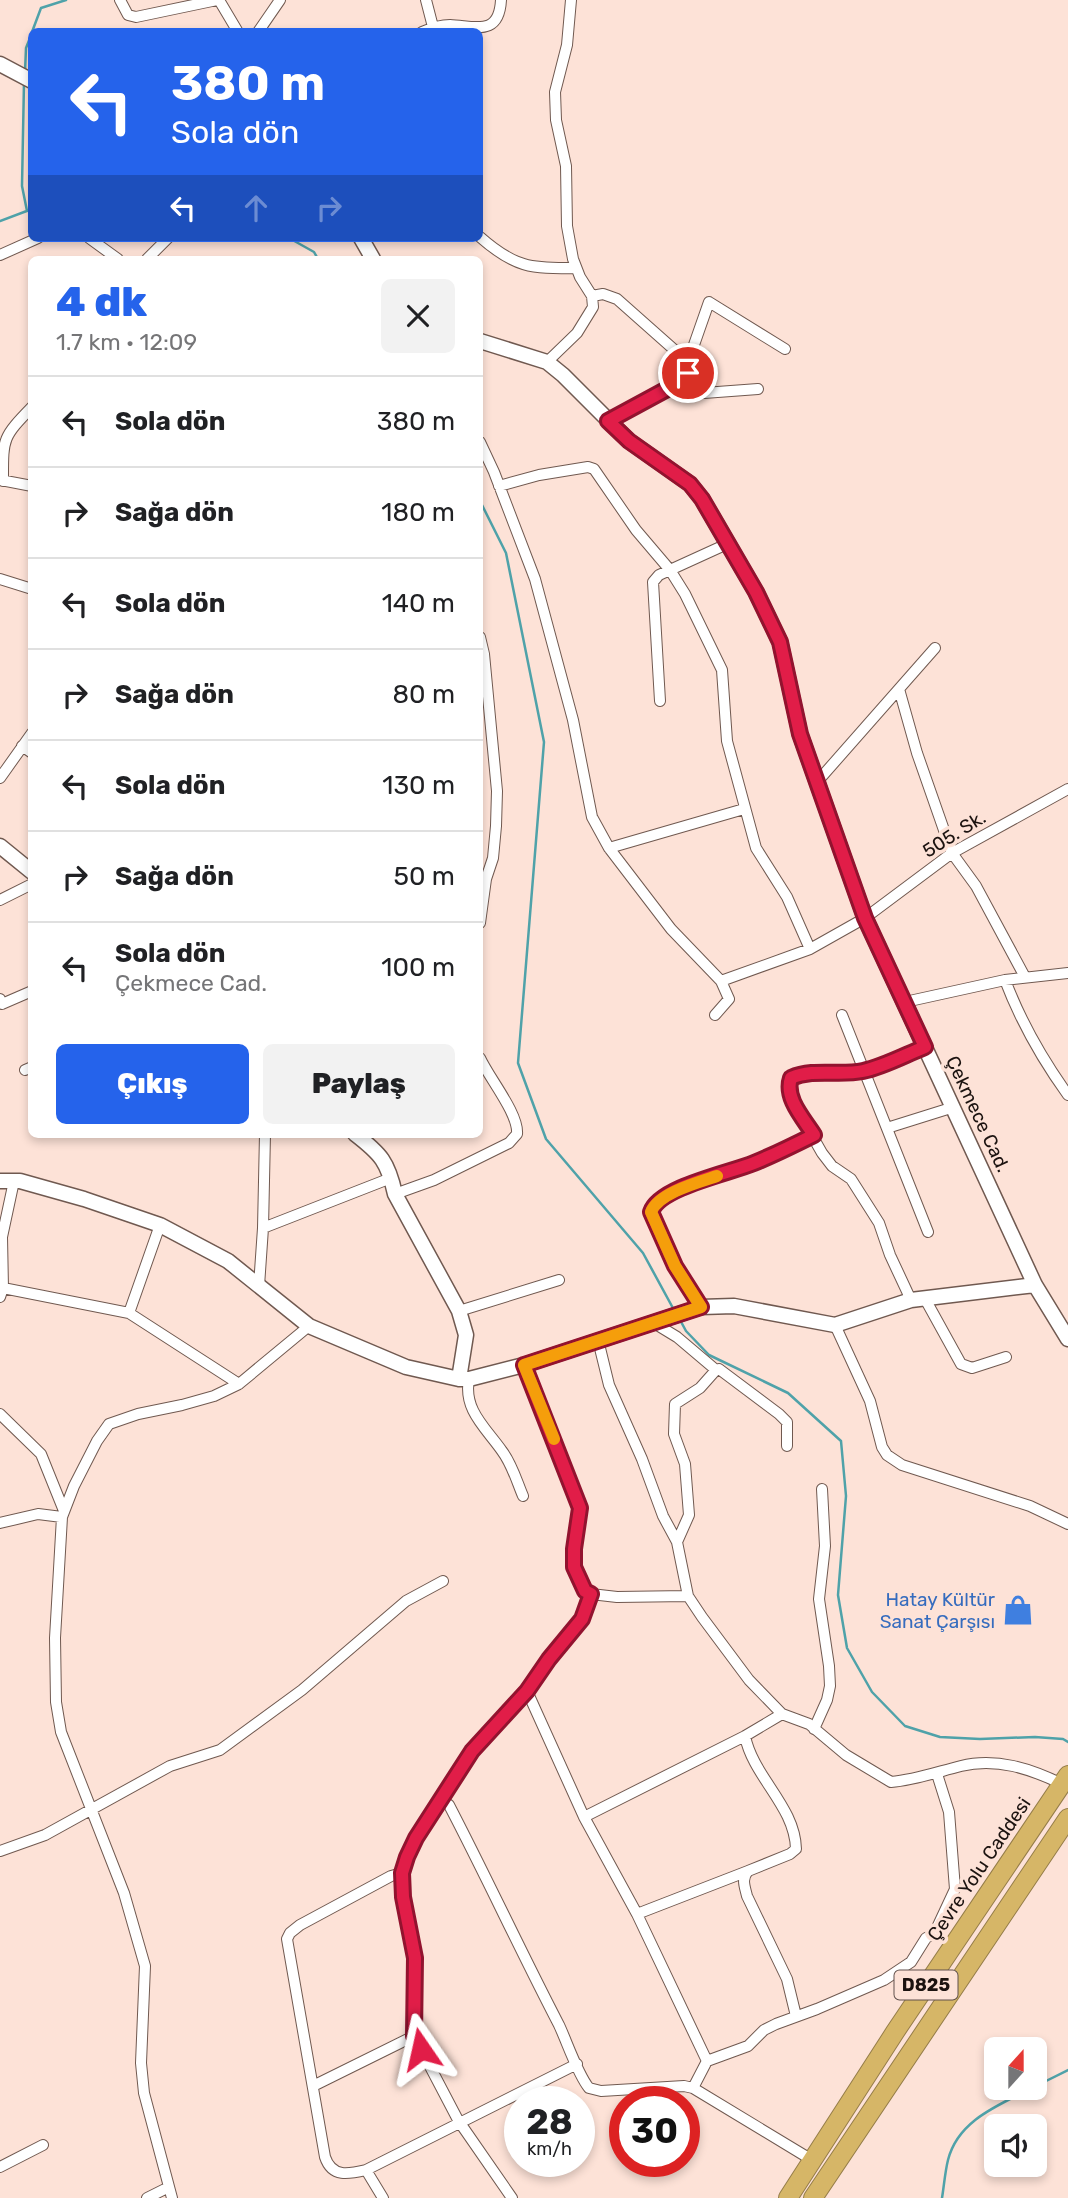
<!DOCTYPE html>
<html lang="tr">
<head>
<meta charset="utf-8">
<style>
  :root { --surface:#fff; --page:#f2f2f2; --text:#202124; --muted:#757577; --line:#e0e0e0; --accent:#2563eb }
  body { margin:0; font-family:Rubik,sans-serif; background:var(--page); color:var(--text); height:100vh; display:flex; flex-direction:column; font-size:26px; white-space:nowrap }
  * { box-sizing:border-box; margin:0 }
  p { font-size:23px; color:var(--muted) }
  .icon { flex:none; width:38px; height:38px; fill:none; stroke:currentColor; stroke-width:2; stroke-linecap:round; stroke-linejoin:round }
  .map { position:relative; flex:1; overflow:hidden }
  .details { position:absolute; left:28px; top:256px; width:455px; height:882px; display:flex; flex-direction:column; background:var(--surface); border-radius:10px; box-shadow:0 4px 10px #0003 }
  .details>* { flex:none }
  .guide { position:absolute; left:28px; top:28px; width:455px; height:214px; border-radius:10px; box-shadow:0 4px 10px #0003; background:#2563eb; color:#fff; overflow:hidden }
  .needle { width:46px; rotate:21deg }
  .controls { position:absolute; left:984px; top:2037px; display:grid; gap:14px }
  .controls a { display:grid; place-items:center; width:63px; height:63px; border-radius:10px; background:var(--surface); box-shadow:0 4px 10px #0003; font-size:35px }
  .speed { position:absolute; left:504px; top:2086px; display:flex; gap:14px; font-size:35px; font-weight:700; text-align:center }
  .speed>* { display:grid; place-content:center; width:91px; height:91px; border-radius:50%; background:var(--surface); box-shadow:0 4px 10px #0003; line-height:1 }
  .speed small { font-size:18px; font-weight:400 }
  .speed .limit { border:10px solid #d22; background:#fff; color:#111 }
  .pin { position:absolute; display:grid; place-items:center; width:60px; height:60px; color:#fff; margin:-30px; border:4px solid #fff; border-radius:50%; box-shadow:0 2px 7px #0007 }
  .me { position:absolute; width:77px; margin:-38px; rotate:349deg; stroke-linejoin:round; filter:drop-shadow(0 0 5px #0008) }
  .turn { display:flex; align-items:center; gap:24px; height:147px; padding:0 28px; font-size:32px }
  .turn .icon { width:91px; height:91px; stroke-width:2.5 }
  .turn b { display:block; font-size:49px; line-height:60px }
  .lanes { display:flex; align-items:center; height:66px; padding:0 28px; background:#0003; justify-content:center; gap:35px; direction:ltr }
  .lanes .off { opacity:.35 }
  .round { display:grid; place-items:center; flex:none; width:74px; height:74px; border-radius:10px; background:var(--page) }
  .head { display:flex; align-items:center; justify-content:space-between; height:119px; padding:0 28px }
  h1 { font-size:42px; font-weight:800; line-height:52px; color:var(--accent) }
  .action { display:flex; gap:14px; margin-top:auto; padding:14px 28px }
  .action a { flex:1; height:80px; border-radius:10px; background:var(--accent); color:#fff; font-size:28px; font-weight:800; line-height:80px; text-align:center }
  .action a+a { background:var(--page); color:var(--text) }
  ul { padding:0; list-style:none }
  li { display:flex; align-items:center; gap:21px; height:91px; padding:0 28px; border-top:2px solid var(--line) }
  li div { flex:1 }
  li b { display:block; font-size:26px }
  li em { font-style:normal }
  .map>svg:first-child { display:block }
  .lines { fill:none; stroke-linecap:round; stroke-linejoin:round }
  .stream { stroke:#4fa2a9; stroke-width:2.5 }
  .street-casing { stroke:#705950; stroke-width:12 }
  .secondary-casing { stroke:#705950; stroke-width:17 }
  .highway-casing { stroke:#957d49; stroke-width:20 }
  .street { stroke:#fff; stroke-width:10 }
  .secondary { stroke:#fff; stroke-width:14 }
  .highway { stroke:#d6b667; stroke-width:18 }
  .route-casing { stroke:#92132f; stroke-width:18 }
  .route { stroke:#e11d48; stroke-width:12 }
  .slow { stroke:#f59e0b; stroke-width:12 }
  .labels { text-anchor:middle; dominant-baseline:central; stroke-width:7; stroke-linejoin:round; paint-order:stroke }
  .shield { fill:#fde2d7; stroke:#60514c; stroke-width:2 }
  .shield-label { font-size:18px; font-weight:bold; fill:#1c1310 }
  .street-label { font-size:19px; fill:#1c1310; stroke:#fde2d7 }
  .shop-label { font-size:19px; fill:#366cbe; stroke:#fde2d7; text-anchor:end }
</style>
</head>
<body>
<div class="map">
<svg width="1068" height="2198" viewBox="0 0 1068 2198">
  <rect width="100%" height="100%" fill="#fde2d7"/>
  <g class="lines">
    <path class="stream" d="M32 32 41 8 66 0
      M25 72 26 48 32 33
      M24 82 22 186 27 211
      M0 221 32 209
      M289 238 314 252 318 259
      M480 501 506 553 544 742 518 1063 546 1139 643 1253 674 1310
      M679 1318 686 1331 709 1355 788 1393 841 1441 846 1496 838 1595 847 1648 872 1692 905 1726 940 1737 980 1739 1035 1737 1063 1739 1068 1742
      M1034 2087 1068 2070
      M942 2198C944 2186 945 2172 948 2160 958 2120 999 2105 1032 2088"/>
    <g class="street-casing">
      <path id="street" d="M120 0 128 15 136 17 217 0
        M219 0 238 32
        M426 0 433 27
        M258 32 280 0
        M422 32C431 28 440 25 450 25 475 26 499 37 501 0
        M480 237C514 267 531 269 575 268
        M89 238 118 259
        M0 255 38 238
        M147 259 168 238
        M592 296 603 294 617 299 688 362
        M547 362 577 333 593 307 592 296 580 277 573 259 567 226 566 166 556 120 555 92 567 45 571 0
        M687 385 704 393 758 389
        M608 420 669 388 687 385 688 362 709 302 785 349
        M480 442 494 472 535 579 573 720 592 817 609 848 671 929 721 981 729 999 715 1015
        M0 480 32 486
        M3 481C3 438 2 438 32 407
        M499 486 539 475 588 467 594 469 636 530 670 570 685 594 722 670 727 741 756 848 787 897 810 949
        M0 579 32 589
        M480 637 484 654 497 791 496 826 493 858 486 879 480 923
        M899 689 917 753 952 853 976 886 1025 977
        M660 701 653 582 659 575 727 544
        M22 746 32 753
        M0 778 32 733
        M817 782 935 648
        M609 848 744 809
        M0 900 32 884
        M1005 980C1021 1022 1042 1059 1068 1095
        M721 981 810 949 865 918 952 853 1068 789
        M0 999 2 1004 32 991
        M905 1002 1005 980 1068 973
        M842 1015 928 1232
        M25 1070 32 1067
        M887 1128 954 1107
        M395 1194 434 1180 509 1143 517 1134C519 1114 489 1078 480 1058
        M263 1228 391 1178
        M259 1286 263 1228 265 1134
        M3 1288 129 1313 239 1384
        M0 1297 3 1288 2 1237 14 1181
        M924 1297 961 1364 972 1368 1006 1357
        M911 1300 890 1255 879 1223 851 1179 832 1166 822 1153 793 1102 789 1089 791 1078C814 1068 839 1076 863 1071 883 1067 905 1055 925 1047
        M701 1307 675 1267 651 1212C659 1187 730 1173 754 1163 774 1155 794 1144 814 1135
        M459 1311 559 1280
        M129 1313 160 1225
        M654 1323 677 1337 716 1370 719 1369 779 1414 787 1422V1446
        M835 1325 870 1401 882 1447 887 1455 902 1465 1030 1506 1068 1524
        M598 1340 609 1385 642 1459 663 1516 677 1542 688 1596 702 1617 749 1680 782 1714 809 1724 846 1755 891 1782C915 1780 937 1772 961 1766 996 1757 1031 1769 1062 1784
        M524 1365 580 1508 574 1549V1567L585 1591 591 1594 617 1597 688 1596
        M469 1379C463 1410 486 1428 502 1451 512 1464 517 1482 523 1496
        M0 1414 41 1454 64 1511
        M0 1523 38 1514 62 1517
        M677 1542 689 1515 685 1464 674 1434 675 1404 700 1388 716 1370
        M527 1691 584 1817 637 1914 707 2061
        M782 1714 745 1736C753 1777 795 1806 796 1849L790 1854 748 1871C741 1879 745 1887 747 1896L787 1979 796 2016
        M814 1729 827 1700 830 1686 829 1666 819 1599 825 1546 822 1489
        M442 1800 449 1805C487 1878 521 1952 559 2025 567 2042 578 2075 589 2088L601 2091 684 2086 693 2088 812 2160
        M584 1817 745 1736
        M0 1851 45 1835 170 1766 220 1750 302 1690 406 1601 443 1581
        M402 1873 391 1876 300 1925 290 1933 287 1939 325 2157C332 2178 349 2174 366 2170L577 2064
        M637 1914 748 1871
        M313 2086 414 2036
        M693 2088 707 2061 748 2046 764 2030 776 2024 817 2009 884 1980 911 1962 926 1938 934 1934 955 1889 949 1812 937 1774
        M0 2167 43 2145
        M366 2170 383 2198
        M147 2198 169 2187
        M172 2198 144 2093 141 2063 145 1966 124 1893 61 1732 56 1702 55 1638 62 1517 74 1486 97 1441 109 1424 138 1414 182 1405 214 1396 239 1384 309 1326
        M512 2198 458 2120 414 2036 415 1958 403 1897 402 1873 416 1838 472 1750 527 1691 549 1659 581 1619 591 1594"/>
    </g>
    <g class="secondary-casing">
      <path id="secondary" d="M0 64 32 81
        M361 238 373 259
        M480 341 547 362 563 375 629 441 690 484 702 499 756 592 780 642 800 734 865 918 1035 1285 1068 1339
        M0 846 32 872
        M355 1134C381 1154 388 1162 395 1194L459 1311 466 1335 459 1379
        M0 1181H20L84 1199 160 1225 228 1261 309 1326 406 1367 459 1379H469L524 1365 701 1307 734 1306 835 1325 911 1300 1035 1285"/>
    </g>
    <g class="highway-casing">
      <path id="highway" d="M788 2198 895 2032 1068 1775
        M813 2198 1068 1818"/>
    </g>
    <use href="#street" class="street"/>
    <use href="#secondary" class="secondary"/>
    <use href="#highway" class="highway"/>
  </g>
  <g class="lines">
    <g class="route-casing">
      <path id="route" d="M421 2049 414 2036 415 1958 403 1897 402 1873 407 1857 416 1838 472 1751 527 1691 549 1659 582 1619 591 1594 585 1591 574 1567V1549L580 1508 524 1365 701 1307 675 1266 651 1212C659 1187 730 1173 754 1163 774 1155 794 1145 814 1135 804 1119 784 1098 791 1078 814 1068 839 1076 863 1071 883 1067 905 1055 925 1047L865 918 800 734 780 642 756 592 702 499 690 484 629 441 608 421 669 388 687 385 688 373"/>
    </g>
    <use href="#route" class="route"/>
    <path class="slow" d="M554 1439 524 1365 701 1307 675 1266 651 1212C658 1193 699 1182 717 1176"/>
  </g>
  <defs>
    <g id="shop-bare" transform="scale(2.415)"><path d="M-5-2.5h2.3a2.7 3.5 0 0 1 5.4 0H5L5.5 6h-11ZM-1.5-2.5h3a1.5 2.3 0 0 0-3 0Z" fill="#3f7fe0" stroke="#fde2d7" stroke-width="2.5" paint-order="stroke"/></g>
  </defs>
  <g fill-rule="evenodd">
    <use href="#shop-bare" x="1018" y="1610"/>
  </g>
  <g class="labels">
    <rect class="shield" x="894.5" y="1970.5" width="63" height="29" rx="5"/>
    <g class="shield-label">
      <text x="926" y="1985">D825</text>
    </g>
    <g class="street-label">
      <text transform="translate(954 834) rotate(-32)">505. Sk.</text>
      <text transform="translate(978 1114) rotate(65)">Çekmece Cad.</text>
      <text transform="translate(979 1869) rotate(-56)">Çevre Yolu Caddesi</text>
    </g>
    <g class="shop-label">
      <text x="995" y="1599">Hatay Kültür<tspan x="995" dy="22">Sanat Çarşısı</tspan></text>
    </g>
  </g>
</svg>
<div class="controls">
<a><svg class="needle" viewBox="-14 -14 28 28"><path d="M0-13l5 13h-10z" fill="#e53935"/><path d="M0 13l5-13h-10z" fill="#757577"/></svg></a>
<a><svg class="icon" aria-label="sound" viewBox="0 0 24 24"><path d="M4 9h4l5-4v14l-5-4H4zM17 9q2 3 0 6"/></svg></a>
</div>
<div class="speed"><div>28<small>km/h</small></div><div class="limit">30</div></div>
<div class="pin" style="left:688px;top:373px;background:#d93025"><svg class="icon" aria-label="arrive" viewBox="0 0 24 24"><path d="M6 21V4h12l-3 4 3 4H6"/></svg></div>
<svg class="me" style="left:421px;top:2049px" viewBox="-20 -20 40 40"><path d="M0-17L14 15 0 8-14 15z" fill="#e11d48" stroke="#fff" stroke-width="4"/></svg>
<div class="guide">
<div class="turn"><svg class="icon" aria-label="left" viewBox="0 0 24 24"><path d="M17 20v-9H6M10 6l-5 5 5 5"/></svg><div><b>380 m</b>Sola dön</div></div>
<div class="lanes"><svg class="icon" aria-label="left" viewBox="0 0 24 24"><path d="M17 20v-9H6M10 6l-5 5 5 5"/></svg><svg class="icon off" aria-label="ahead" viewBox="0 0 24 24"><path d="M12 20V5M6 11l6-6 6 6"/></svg><svg class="icon off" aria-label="right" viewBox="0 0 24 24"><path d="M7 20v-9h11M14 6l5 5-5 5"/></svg></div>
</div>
<section class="details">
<div class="head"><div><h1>4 dk</h1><p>1.7 km · 12:09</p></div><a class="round"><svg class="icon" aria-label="close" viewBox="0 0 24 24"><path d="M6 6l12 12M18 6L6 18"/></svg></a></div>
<ul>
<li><svg class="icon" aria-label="left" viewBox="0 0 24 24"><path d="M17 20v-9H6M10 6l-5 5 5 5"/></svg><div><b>Sola dön</b></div><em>380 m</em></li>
<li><svg class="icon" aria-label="right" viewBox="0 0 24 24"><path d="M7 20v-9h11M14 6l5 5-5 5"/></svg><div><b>Sağa dön</b></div><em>180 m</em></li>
<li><svg class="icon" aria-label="left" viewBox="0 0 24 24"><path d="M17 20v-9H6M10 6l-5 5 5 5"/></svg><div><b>Sola dön</b></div><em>140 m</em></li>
<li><svg class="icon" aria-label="right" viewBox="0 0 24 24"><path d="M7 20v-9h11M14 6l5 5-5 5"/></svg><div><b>Sağa dön</b></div><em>80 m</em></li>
<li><svg class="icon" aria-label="left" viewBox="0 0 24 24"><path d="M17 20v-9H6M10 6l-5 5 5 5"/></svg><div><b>Sola dön</b></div><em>130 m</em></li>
<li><svg class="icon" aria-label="right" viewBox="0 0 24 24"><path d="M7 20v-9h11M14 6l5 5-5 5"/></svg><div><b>Sağa dön</b></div><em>50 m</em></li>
<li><svg class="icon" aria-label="left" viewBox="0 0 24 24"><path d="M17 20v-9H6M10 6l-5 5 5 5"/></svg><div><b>Sola dön</b><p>Çekmece Cad.</p></div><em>100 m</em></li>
</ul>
<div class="action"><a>Çıkış</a><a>Paylaş</a></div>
</section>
</div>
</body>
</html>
